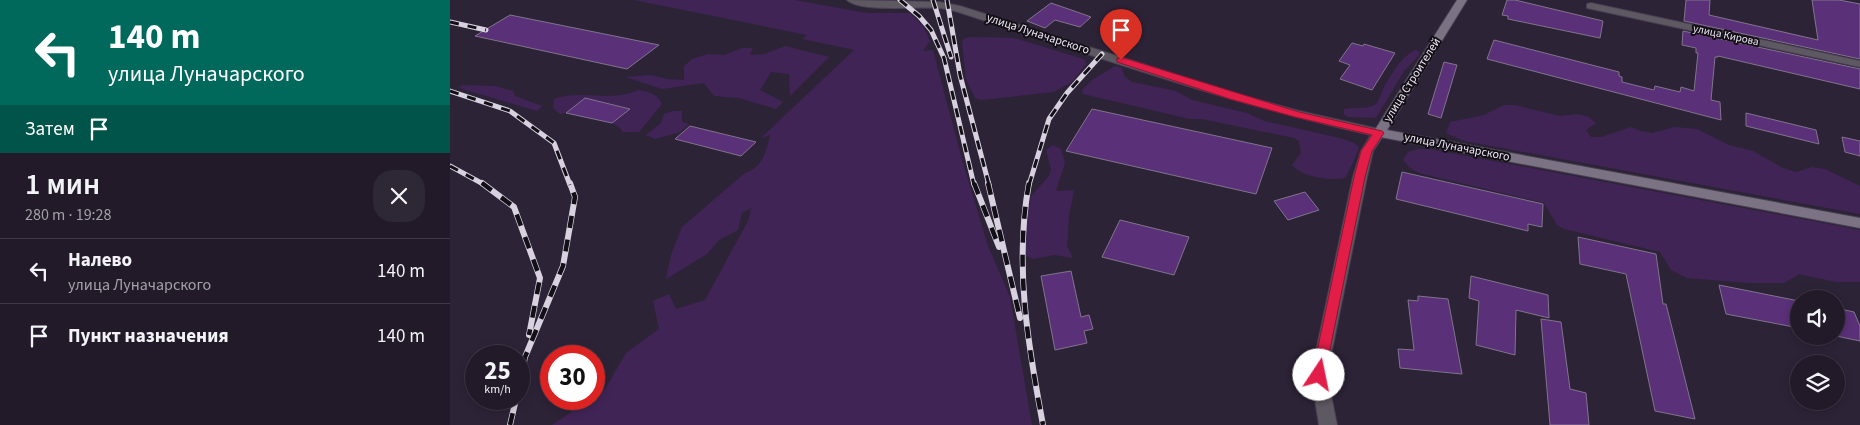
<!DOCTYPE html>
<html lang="ru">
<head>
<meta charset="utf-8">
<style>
  :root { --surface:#221a29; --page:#2e2735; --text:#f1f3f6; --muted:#a2a1a8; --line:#3f3846 }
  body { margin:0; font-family:"Source Sans 3",sans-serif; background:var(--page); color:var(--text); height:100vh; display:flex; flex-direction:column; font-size:19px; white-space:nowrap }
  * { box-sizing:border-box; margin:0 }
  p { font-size:16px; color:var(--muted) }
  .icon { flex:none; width:28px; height:28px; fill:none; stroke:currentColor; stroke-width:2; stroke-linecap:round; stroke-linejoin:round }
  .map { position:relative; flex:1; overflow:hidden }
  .drawer { display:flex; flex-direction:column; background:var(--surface); width:450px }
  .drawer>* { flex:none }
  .hud { background:#00695c; color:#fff; overflow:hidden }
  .buttons { position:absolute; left:1340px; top:290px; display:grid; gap:10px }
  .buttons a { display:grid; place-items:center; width:55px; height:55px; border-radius:50%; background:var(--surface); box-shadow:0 2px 8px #0003,0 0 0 1px var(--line); font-size:25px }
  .speed { position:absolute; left:15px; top:345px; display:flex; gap:10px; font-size:25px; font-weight:700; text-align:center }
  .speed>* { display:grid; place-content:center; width:65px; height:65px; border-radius:50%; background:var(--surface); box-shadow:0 2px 8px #0003,0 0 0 1px var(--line); line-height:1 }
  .speed small { font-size:12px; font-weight:400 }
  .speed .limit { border:8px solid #d22; background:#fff; color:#111 }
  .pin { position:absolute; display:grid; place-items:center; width:42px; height:42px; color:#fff; margin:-51px -21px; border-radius:50% 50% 50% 0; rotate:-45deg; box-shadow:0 0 5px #0007 }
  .pin .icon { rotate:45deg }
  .me { position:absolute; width:55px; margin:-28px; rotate:11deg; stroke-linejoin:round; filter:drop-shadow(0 0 4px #0008) }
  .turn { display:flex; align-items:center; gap:18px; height:105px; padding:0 25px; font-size:22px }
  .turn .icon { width:65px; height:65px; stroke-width:2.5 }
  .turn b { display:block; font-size:35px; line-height:42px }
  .then { display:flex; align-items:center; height:48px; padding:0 25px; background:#0003; gap:10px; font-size:19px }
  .round { display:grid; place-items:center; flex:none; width:52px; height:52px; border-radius:20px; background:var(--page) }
  .summary { display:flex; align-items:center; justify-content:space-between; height:85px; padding:0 25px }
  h1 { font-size:30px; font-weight:600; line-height:38px }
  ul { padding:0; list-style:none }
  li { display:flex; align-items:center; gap:15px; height:65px; padding:0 25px; border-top:1px solid var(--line) }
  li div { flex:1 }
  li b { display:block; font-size:19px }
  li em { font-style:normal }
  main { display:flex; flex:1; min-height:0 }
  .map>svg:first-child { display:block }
  .green { fill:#412456 }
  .building { fill:#5a3078; stroke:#80748c }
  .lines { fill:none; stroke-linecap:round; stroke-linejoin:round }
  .minor-casing { stroke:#483e51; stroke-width:2 }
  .secondary-casing { stroke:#483e51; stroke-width:2 }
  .minor { fill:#5e5862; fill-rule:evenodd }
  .secondary { fill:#7b7383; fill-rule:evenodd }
  .rail-far1-casing { stroke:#d8d1df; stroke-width:5 }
  .rail-casing { stroke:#d8d1df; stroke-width:6 }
  .rail-far1 { stroke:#130f17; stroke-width:3; stroke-dasharray:9; stroke-linecap:butt }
  .rail { stroke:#130f17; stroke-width:4.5; stroke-dasharray:12; stroke-linecap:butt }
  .route { fill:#e11d48; stroke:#92132f }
  .labels { text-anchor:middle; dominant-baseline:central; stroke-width:4; stroke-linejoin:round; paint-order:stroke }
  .far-street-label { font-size:11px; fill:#ede6f3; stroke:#130f17 }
  .street-label { font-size:12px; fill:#ede6f3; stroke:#130f17 }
</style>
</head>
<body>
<main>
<section class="drawer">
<div class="hud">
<div class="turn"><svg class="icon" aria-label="left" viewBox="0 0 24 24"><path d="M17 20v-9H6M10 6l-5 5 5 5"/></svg><div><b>140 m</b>улица Луначарского</div></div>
<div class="then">Затем<svg class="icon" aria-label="arrive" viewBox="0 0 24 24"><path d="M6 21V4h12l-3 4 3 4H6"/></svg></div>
</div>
<div class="summary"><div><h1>1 мин</h1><p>280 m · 19:28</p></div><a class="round"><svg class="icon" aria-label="close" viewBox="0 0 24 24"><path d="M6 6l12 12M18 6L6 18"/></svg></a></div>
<ul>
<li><svg class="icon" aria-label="left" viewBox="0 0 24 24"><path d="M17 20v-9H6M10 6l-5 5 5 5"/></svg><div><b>Налево</b><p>улица Луначарского</p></div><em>140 m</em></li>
<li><svg class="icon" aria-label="arrive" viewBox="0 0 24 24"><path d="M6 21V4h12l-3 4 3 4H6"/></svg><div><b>Пункт назначения</b></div><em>140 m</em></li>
</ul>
</section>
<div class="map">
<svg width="1410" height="425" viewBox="0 0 1410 425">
  <rect width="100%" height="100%" fill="#2d2337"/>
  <path class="green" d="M184 0H345L416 13H460L473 26 480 41 473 51 483 50 512 160 538 246 560 297 582 425H102L141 399H144L155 389 176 353 209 329 203 301 219 294 226 309 255 300 299 219 301 208 292 213 288 230 269 240 257 254 216 279 221 255 232 227 295 173C313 167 316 152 320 135L311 138 404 50 353 39 357 35Z
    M521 37 564 38 630 58 635 60 636 64 622 82 603 92 531 100 525 98 516 79 512 41 515 38Z
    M335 46 379 57 340 96 339 74 321 72 310 90 333 102 326 109 289 98 264 96 254 83 212 89 176 77 201 75 217 79 234 80V66L242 59 258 54 275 55 292 48H303L300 55 315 54Z
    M966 50 970 52 969 55 954 71 926 118 898 117 894 115V109C903 107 919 110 926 104 929 101 931 93 933 89 940 76 952 55 966 50Z
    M665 66 672 68 674 76 682 82 726 91 742 100 797 113 814 121 890 138 904 143 909 147C908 152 899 172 895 178 880 181 852 177 842 165L851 153 849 141 844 138 752 119H740L633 94 632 90 642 80Z
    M12 85 45 86 63 91 65 96 92 106 87 111 9 88Z
    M188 90C198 92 207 93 212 104L189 132H173L169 127 162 123 179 108 135 99 116 113 110 114 103 108 104 99C132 89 160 103 188 90Z
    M1054 105H1064L1110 116 1128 114 1139 117 1146 123 1136 130 1141 137H1151L1181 127 1191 131 1202 133 1225 127 1247 129 1279 145 1303 151 1333 168 1346 172 1362 167 1375 169 1410 186V214L1014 141 996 133 1000 122 1034 115Z
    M223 111H232V122L239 124 230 132 205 139 196 135 211 123 214 114Z
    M603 145 611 149 615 163 606 191 624 190 619 216 617 246 623 258 604 255 583 259 574 255 572 232 579 203 582 195 599 176 601 169 596 150Z
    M968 149H979L1410 230V282H1386L1349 274 1334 283H1299L1237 278 1221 270 1210 252 1114 229 1107 225 1094 203 969 173 960 168 953 160 958 152Z"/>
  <path class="building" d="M1057 0H1065L1153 21 1150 38 1058 19V16L1052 15Z
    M1236 0H1260L1259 15 1368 40 1362 0H1389L1410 4V59L1234 21Z
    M601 3 630 13 641 17 630 27 605 20 595 28 577 21Z
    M60 15 209 45 177 69 25 36Z
    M1233 31 1410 69V89L1268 56V57H1265L1261 100 1270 102 1271 120 1037 59 1044 40 1169 72V76L1172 77V82L1204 90 1205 86 1230 92 1231 87 1244 91 1248 53H1246V48L1232 45Z
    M902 43 913 46 914 44 945 53 922 90 890 79 900 65 889 61Z
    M994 62 1007 65 991 118 978 114Z
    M135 98 180 109 162 123 116 113Z
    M642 109 822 148 806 194 616 151Z
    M1296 113 1366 130 1369 144 1296 126Z
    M240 126 306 142 291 156 225 139Z
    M1392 137 1410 141V156L1395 152Z
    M952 172 1093 204 1092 227 1078 224V231L946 199Z
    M855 192 869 210 838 220 824 201Z
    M670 220 739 237 724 275 652 257Z
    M1128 237 1206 254 1213 304H1216L1245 419 1205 411 1176 274 1130 264Z
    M621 271 631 317 639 315 643 329 634 331 637 343 605 350 591 276Z
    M1021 276 1098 295 1099 318 1066 310 1065 355 1026 345 1029 301 1019 298Z
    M1269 285 1349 301V328L1276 314Z
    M968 296 998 299 1012 374 950 368 948 349 964 350 958 300 968 301Z
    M1386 308 1404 312 1410 326V341L1386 336Z
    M1091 319 1111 322 1120 389 1136 393 1139 425H1100Z"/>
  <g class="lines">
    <g class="minor-casing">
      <path id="minor" d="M397 0 489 2 510 6 787 94 849 111 933 130 935 133 923 151 917 177 877 375 887 425H869L861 375 903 177 911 151 921 135C781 104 645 56 508 12 502 10 495 9 489 8 468 6 411 13 397 0Z
        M1141 3 1410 61V67L1137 8V4Z"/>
    </g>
    <g class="secondary-casing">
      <path id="secondary" d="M1007 0H1017L937 130 1410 218V228L925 136 923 133Z"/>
    </g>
    <use href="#minor" class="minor"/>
    <use href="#secondary" class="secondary"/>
    <g class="rail-far1-casing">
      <path id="rail-far1" d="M450 0 469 16 481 30 494 58 524 185
        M483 0 501 57
        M497 0 510 75 539 185
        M0 22 36 30
        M0 91 60 111 104 143 120 185
        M0 166 35 185
        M579 185 599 119 617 93 652 54"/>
    </g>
    <g class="rail-casing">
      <path id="rail" d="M32 183 64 207 90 278 79 335
        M524 183 549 247
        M538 183 570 318
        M579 183C564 265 578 345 593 425
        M69 387 75 357 113 266 125 197 120 183
        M60 425 66 399"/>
    </g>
    <use href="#rail-far1" class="rail-far1"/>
    <use href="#rail" class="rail"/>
  </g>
  <path class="route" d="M667 58H674L849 112 932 131 934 133 922 151 915 177 874 379 869 381 864 379 862 375 904 177 911 151 922 135 845 117 780 99 667 62Z"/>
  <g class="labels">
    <g class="far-street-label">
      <text transform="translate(1276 35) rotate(12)">улица Кирова</text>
    </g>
    <g class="street-label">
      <text transform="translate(588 34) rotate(18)">улица Луначарского</text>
      <text transform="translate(962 80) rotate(-58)">улица Строителей</text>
      <text transform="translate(1007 147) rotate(11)">улица Луначарского</text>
    </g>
  </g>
</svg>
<div class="buttons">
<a><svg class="icon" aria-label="sound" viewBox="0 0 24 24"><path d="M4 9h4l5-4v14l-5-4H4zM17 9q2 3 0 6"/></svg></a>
<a><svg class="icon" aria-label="layers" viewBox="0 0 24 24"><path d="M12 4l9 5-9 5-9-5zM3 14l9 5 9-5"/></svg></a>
</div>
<div class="speed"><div>25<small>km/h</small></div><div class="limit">30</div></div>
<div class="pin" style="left:671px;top:60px;background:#d93025"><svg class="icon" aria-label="arrive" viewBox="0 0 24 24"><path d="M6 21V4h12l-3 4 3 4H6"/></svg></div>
<svg class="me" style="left:869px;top:375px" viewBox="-20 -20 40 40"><circle r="19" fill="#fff"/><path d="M0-13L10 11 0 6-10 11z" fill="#e11d48"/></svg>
</div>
</main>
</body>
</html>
